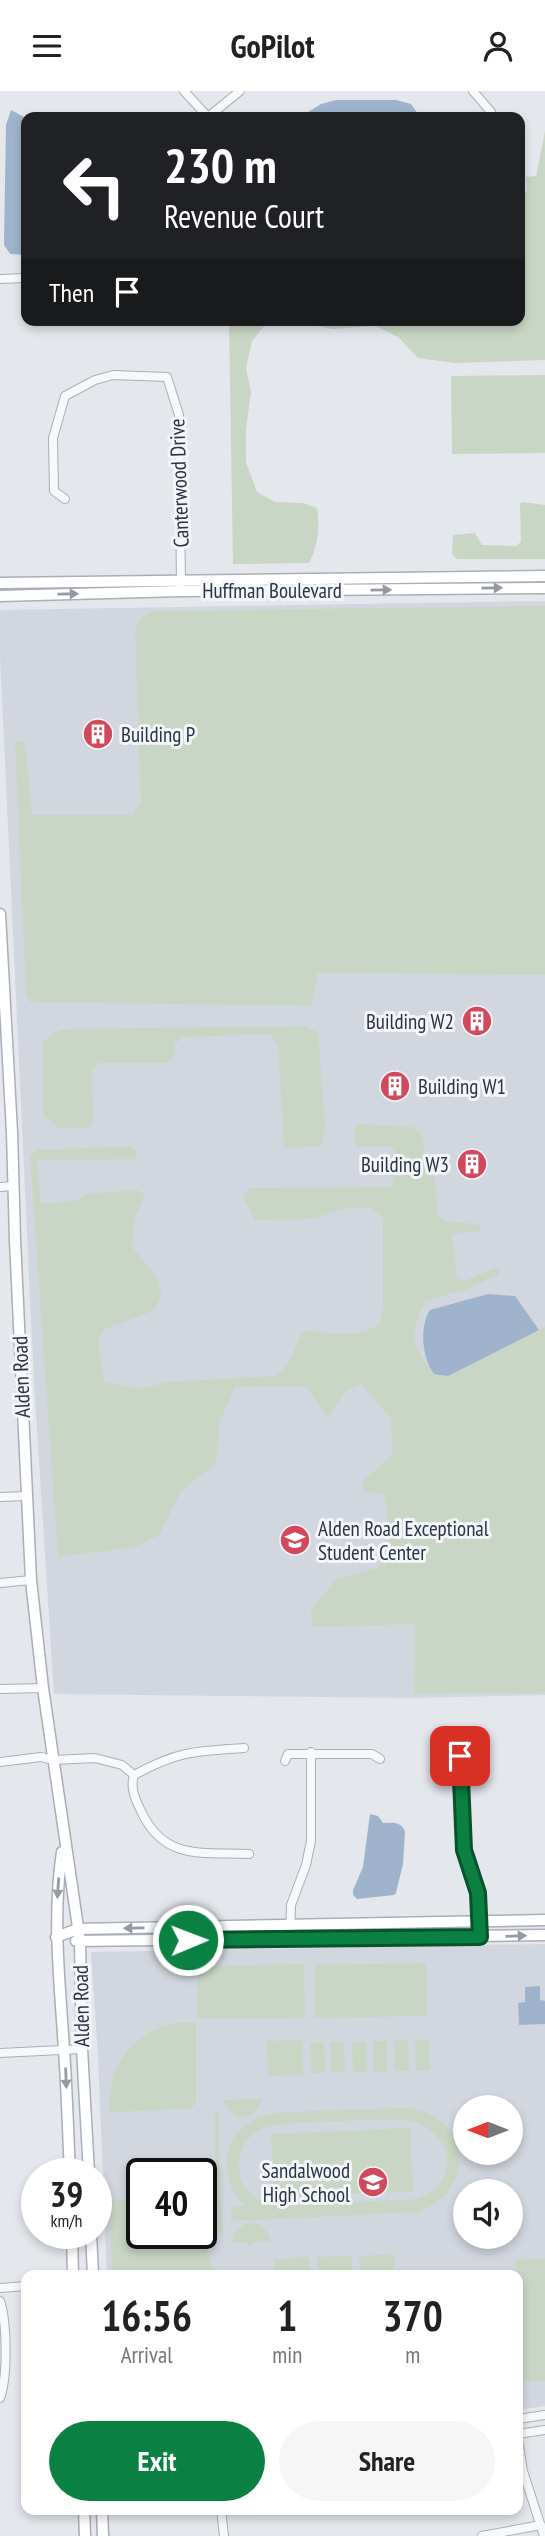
<!DOCTYPE html>
<html lang="en">
<head>
<meta charset="utf-8">
<style>
  :root { --surface:#fff; --page:#f6f6f6; --text:#222; --muted:#767676; --accent:#0b8043 }
  body { margin:0; font-family:"PT Sans Narrow",sans-serif; background:var(--page); color:var(--text); height:100vh; display:flex; flex-direction:column; font-size:26px; white-space:nowrap }
  * { box-sizing:border-box; margin:0 }
  p { font-size:23px; color:var(--muted) }
  .icon { flex:none; width:38px; height:38px; fill:none; stroke:currentColor; stroke-width:2; stroke-linecap:round; stroke-linejoin:round }
  .map { position:relative; flex:1; overflow:hidden }
  .side { position:absolute; left:21px; top:2179px; width:502px; height:245px; display:flex; flex-direction:column; background:var(--surface); border-radius:14px; box-shadow:0 4px 10px #0003 }
  .side>* { flex:none }
  .banner { position:absolute; left:21px; top:21px; width:504px; height:214px; border-radius:14px; box-shadow:0 4px 10px #0003; background:#202124; color:#fff; overflow:hidden }
  .needle { width:46px; rotate:270deg }
  .buttons { position:absolute; left:453px; top:2004px; display:grid; gap:14px }
  .buttons a { display:grid; place-items:center; width:70px; height:70px; border-radius:50%; background:var(--surface); box-shadow:0 4px 10px #0003; font-size:35px }
  .speed { position:absolute; left:21px; top:2067px; display:flex; gap:14px; font-size:35px; font-weight:700; text-align:center }
  .speed>* { display:grid; place-content:center; width:91px; height:91px; border-radius:50%; background:var(--surface); box-shadow:0 4px 10px #0003; line-height:1 }
  .speed small { font-size:18px; font-weight:400 }
  .speed .limit { border:4px solid #111; border-radius:10px; background:#fff; color:#111 }
  .pin { position:absolute; display:grid; place-items:center; width:60px; height:60px; color:#fff; margin:-30px; border-radius:14px; box-shadow:0 4px 10px #0006 }
  .me { position:absolute; width:77px; margin:-38px; rotate:89deg; stroke-linejoin:round; filter:drop-shadow(0 0 5px #0008) }
  .turn { display:flex; align-items:center; gap:24px; height:147px; padding:0 28px; font-size:32px }
  .turn .icon { width:91px; height:91px; stroke-width:2.5 }
  .turn b { display:block; font-size:49px; line-height:60px }
  .then { display:flex; align-items:center; height:66px; padding:0 28px; background:#0003; gap:14px; font-size:26px }
  .eta { display:flex; justify-content:space-evenly; align-items:center; height:119px; text-align:center }
  .eta b { font-size:42px; font-weight:800; line-height:49px }
  .primary-button { display:flex; gap:14px; margin-top:auto; padding:14px 28px }
  .primary-button a { flex:1; height:80px; border-radius:42px; background:var(--accent); color:#fff; font-size:28px; font-weight:800; line-height:80px; text-align:center }
  .primary-button a+a { background:var(--page); color:var(--text) }
  header { display:flex; justify-content:space-between; align-items:center; height:91px; padding:0 28px; background:var(--surface); font-size:32px; font-weight:800 }
  .map>svg:first-child { display:block }
  .built { fill:#d2d6de; fill-rule:evenodd }
  .green { fill:#c9d6c5; fill-rule:evenodd }
  .water { fill:#9fb4cc }
  .lines { fill:none; stroke-linecap:round; stroke-linejoin:round }
  .street-casing { stroke:#a9aeb7; stroke-width:10 }
  .secondary-casing { stroke:#a9aeb7; stroke-width:13 }
  .street { stroke:#f7f8fa; stroke-width:8 }
  .secondary { stroke:#fff; stroke-width:10 }
  .oneway { fill:#959aa2 }
  .route-casing { stroke:#07532c; stroke-width:18 }
  .route { stroke:#0b8043; stroke-width:12 }
  .labels { text-anchor:middle; dominant-baseline:central; stroke-width:6; stroke-linejoin:round; paint-order:stroke }
  .street-label { font-size:21px; fill:#2b3445; stroke:#f4f6f9 }
  .poi-label { font-size:21px; fill:#2b3445; stroke:#f4f6f9; text-anchor:start }
</style>
</head>
<body>
<header><svg class="icon" aria-label="menu" viewBox="0 0 24 24"><path d="M4 6h16M4 12h16M4 18h16"/></svg>GoPilot<svg class="icon" aria-label="person" viewBox="0 0 24 24"><circle cx="12" cy="8" r="4"/><path d="M4 21q1-7 8-7t8 7"/></svg></header>
<div class="map">
<svg width="545" height="2445" viewBox="0 0 545 2445">
  <rect width="100%" height="100%" fill="#e4e7ec"/>
  <path class="built" d="M545 510V1604L414 1607 54 1603 34 1292 0 564V519Z
    M545 1853V2315L518 2319V2184H107L98 1965 91 1861ZM466 2016H511V2062H466ZM142 2082H201V2142H142ZM466 2100H511V2146H466Z"/>
  <path class="green" d="M545 40V269L454 272 418 267 398 246 375 235 333 238 284 229 265 234 252 250 246 277 251 301 246 338V371L257 401 275 411 303 412 317 417C320 435 318 456 309 472L233 473 229 229H520V115L527 98 526 86 536 85Z
    M545 284V362L452 363 451 285Z
    M522 411 545 414V468H457L452 463 453 444 475 442 482 454 517 455 521 450 520 413Z
    M545 515V884L318 882 312 915 30 911 26 903 15 651 25 650 32 724H133L141 712 135 538 142 526 154 520Z
    M306 935 318 942 325 1037 321 1055 284 1057 278 956 271 943 182 946 175 953 174 965 166 972H98L92 979 93 1031 90 1036 60 1038 43 1024 42 952 51 943 65 938Z
    M362 1033 412 1036 422 1044 427 1079 435 1088 438 1126 450 1131 478 1133 481 1137 479 1140 452 1143 457 1188 466 1189 495 1177 499 1180 498 1184 465 1199 425 1210C409 1245 411 1253 434 1283L545 1236V1602L414 1603 415 1533 313 1536 311 1519 336 1488 378 1477 390 1459 385 1404 362 1399 364 1389 392 1364 391 1328 361 1293 345 1300 327 1327 307 1296H235L220 1330 216 1373 181 1400 159 1444 135 1456 58 1466 30 1065 37 1059 132 1055 137 1060 135 1068 37 1069 41 1112 76 1110 86 1103 137 1099 145 1104 134 1129 132 1156 155 1184 162 1205 153 1220 104 1238 98 1249 104 1291 141 1298 165 1291 275 1285C299 1269 291 1251 306 1239 332 1242 357 1248 379 1233L383 1219V1128L372 1117H346L313 1128 255 1129 243 1106 249 1097 390 1096 393 1093 394 1059 390 1056 356 1055 354 1051 356 1035Z
    M426 1872V1925L314 1927V1874Z
    M304 1873 305 1927 197 1928V1875Z
    M176 1932H196V2012L190 2018 110 2021C106 1975 132 1942 176 1932Z
    M302 1949 303 1984 268 1985 267 1950Z
    M408 1949 409 1980H394V1950Z
    M415 1949H429L430 1979 416 1980Z
    M366 1950 367 1981H353L352 1951Z
    M373 1950H387V1980L373 1981Z
    M324 1951 325 1982H311L310 1952Z
    M330 1951H344L345 1981 331 1982Z
    M262 2007C257 2030 231 2033 223 2009Z
    M403 2017C470 2019 480 2102 417 2121L231 2130V2116L245 2115C220 2092 219 2048 251 2030 261 2024 271 2023 283 2021ZM404 2029C442 2033 465 2075 431 2101 427 2104 421 2106 416 2108L280 2115C262 2112 244 2104 240 2085 237 2066 242 2048 260 2039 281 2028 375 2030 404 2029Z
    M214 2021H218L222 2141 218 2142Z
    M410 2037 413 2100 274 2106 271 2043Z
    M142 2108V2142H195L207 2156 215 2184H112L109 2109Z
    M246 2132C260 2131 267 2137 271 2150L254 2151V2154H248V2151L232 2152C234 2142 237 2137 246 2132Z
    M394 2163 395 2184H360L359 2165Z
    M352 2165V2184H317V2166Z
    M309 2166V2184H275L274 2168Z
    M545 2167V2290L521 2291 516 2169Z"/>
  <path class="water" d="M336 9H396L411 13 420 26H300L321 13Z
    M11 19 26 27V164L10 163 4 154 6 34Z
    M488 1203 515 1205 539 1239 448 1285 434 1283C422 1267 419 1236 430 1219Z
    M370 1723 378 1725 383 1732C393 1732 400 1730 405 1740L403 1773 396 1802 394 1804 357 1808 353 1804V1799L363 1776Z
    M540 1895V1909L545 1910V1933L519 1934 518 1912 525 1911V1896Z"/>
  <g class="lines">
    <g class="street-casing">
      <path id="street" d="M184 0 208 26
        M473 0 491 21
        M208 26 240 0
        M0 188 26 187
        M65 408 54 400 53 347 65 305 95 289 113 284 167 286 179 324 181 494
        M0 1096 13 1095
        M0 1406 26 1405
        M0 1492 31 1489
        M0 1598 43 1597
        M460 1665 464 1759 478 1802 480 1846
        M285 1670 288 1663H372L380 1668
        M0 1671 41 1666 53 1669 95 1667 122 1674 134 1684
        M134 1684C130 1697 135 1708 141 1720 164 1770 202 1761 249 1763
        M134 1684C178 1660 195 1660 244 1657
        M290 1848 291 1814 306 1774 311 1750V1661
        M0 1962 82 1958
        M0 2197 26 2195
        M0 2210C7 2231 8 2285 0 2307
        M518 2328 545 2324
        M518 2343 545 2339
        M518 2349 523 2380 544 2445
        M221 2418 224 2445
        M482 2445 541 2434"/>
    </g>
    <g class="secondary-casing">
      <path id="secondary" d="M0 492 545 485
        M0 505 181 500 545 497
        M0 823 12 1041 15 1149 31 1489 43 1597 80 1850 82 1958 89 2082
        M62 1761C52 1828 60 1892 64 1959 67 2000 68 2041 70 2082
        M56 1846 78 1838 545 1829
        M76 1850 545 1844
        M72 2142 73 2184
        M91 2142 93 2184
        M84 2418 85 2445
        M102 2418 103 2445"/>
    </g>
    <use href="#street" class="street"/>
    <use href="#secondary" class="secondary"/>
  </g>
  <defs><path id="oneway-solid" d="M-6-.8H1V-3.2L6.5 0L1 3.2V.8H-6Z" transform="scale(1.75)"/></defs>
  <g class="oneway">
    <use href="#oneway-solid" transform="translate(492 497) rotate(-1)"/>
    <use href="#oneway-solid" transform="translate(381 499) rotate(-1)"/>
    <use href="#oneway-solid" transform="translate(68 503) rotate(-1)"/>
    <use href="#oneway-solid" transform="translate(58 1797) rotate(94)"/>
    <use href="#oneway-solid" transform="translate(134 1837) rotate(179)"/>
    <use href="#oneway-solid" transform="translate(516 1845) rotate(-2)"/>
    <use href="#oneway-solid" transform="translate(66 1987) rotate(88)"/>
  </g>
  <g class="lines">
    <g class="route-casing">
      <path id="route" d="M188 1849 480 1846 478 1802 464 1759 460 1665"/>
    </g>
    <use href="#route" class="route"/>
  </g>
  <defs>
    <g id="building-disc" transform="scale(1.575)"><circle r="9.5" fill="#d1495b" stroke="#f4f6f9"/><path d="M-4-6H4V6H1V3H-1V6H-4ZM-2.5-4.3h1.7v1.8h-1.7ZM.8-4.3h1.7v1.8H.8ZM-2.5-1h1.7V.8h-1.7ZM.8-1h1.7V.8H.8Z" fill="#fff"/></g>
    <g id="school-disc" transform="scale(1.575)"><circle r="9.5" fill="#d1495b" stroke="#f4f6f9"/><path d="M0-5L7-2L0 1L-7-2ZM-4 1L0 2.5L4 1V4Q0 6-4 4Z" fill="#fff"/></g>
  </defs>
  <g fill-rule="evenodd">
    <use href="#building-disc" x="98" y="643"/>
    <use href="#building-disc" x="477" y="930"/>
    <use href="#building-disc" x="395" y="995"/>
    <use href="#building-disc" x="472" y="1073"/>
    <use href="#school-disc" x="295" y="1449"/>
    <use href="#school-disc" x="373" y="2091"/>
  </g>
  <g class="labels">
    <g class="street-label">
      <text transform="translate(179 392) rotate(-92)">Canterwood Drive</text>
      <text x="272" y="499">Huffman Boulevard</text>
      <text transform="translate(21 1286) rotate(-92)">Alden Road</text>
      <text transform="translate(81 1915) rotate(-91)">Alden Road</text>
    </g>
    <g class="poi-label">
      <text x="121" y="643">Building P</text>
      <text x="454" y="930" text-anchor="end">Building W2</text>
      <text x="418" y="995">Building W1</text>
      <text x="449" y="1073" text-anchor="end">Building W3</text>
      <text x="318" y="1437">Alden Road Exceptional<tspan x="318" dy="24">Student Center</tspan></text>
      <text x="350" y="2079" text-anchor="end">Sandalwood<tspan x="350" dy="24">High School</tspan></text>
    </g>
  </g>
</svg>
<div class="buttons">
<a><svg class="needle" viewBox="-14 -14 28 28"><path d="M0-13l5 13h-10z" fill="#e53935"/><path d="M0 13l5-13h-10z" fill="#767676"/></svg></a>
<a><svg class="icon" aria-label="sound" viewBox="0 0 24 24"><path d="M4 9h4l5-4v14l-5-4H4zM17 9q2 3 0 6"/></svg></a>
</div>
<div class="speed"><div>39<small>km/h</small></div><div class="limit">40</div></div>
<div class="pin" style="left:460px;top:1665px;background:#d93025"><svg class="icon" aria-label="arrive" viewBox="0 0 24 24"><path d="M6 21V4h12l-3 4 3 4H6"/></svg></div>
<svg class="me" style="left:188px;top:1849px" viewBox="-20 -20 40 40"><circle r="17" fill="#0b8043" stroke="#fff" stroke-width="3"/><path d="M0-11L8 9 0 5-8 9z" fill="#fff"/></svg>
<div class="banner">
<div class="turn"><svg class="icon" aria-label="left" viewBox="0 0 24 24"><path d="M17 20v-9H6M10 6l-5 5 5 5"/></svg><div><b>230 m</b>Revenue Court</div></div>
<div class="then">Then<svg class="icon" aria-label="arrive" viewBox="0 0 24 24"><path d="M6 21V4h12l-3 4 3 4H6"/></svg></div>
</div>
<section class="side">
<div class="eta">
<div><b>16:56</b><p>Arrival</p></div>
<div><b>1</b><p>min</p></div>
<div><b>370</b><p>m</p></div>
</div>
<div class="primary-button"><a>Exit</a><a>Share</a></div>
</section>
</div>
</body>
</html>
